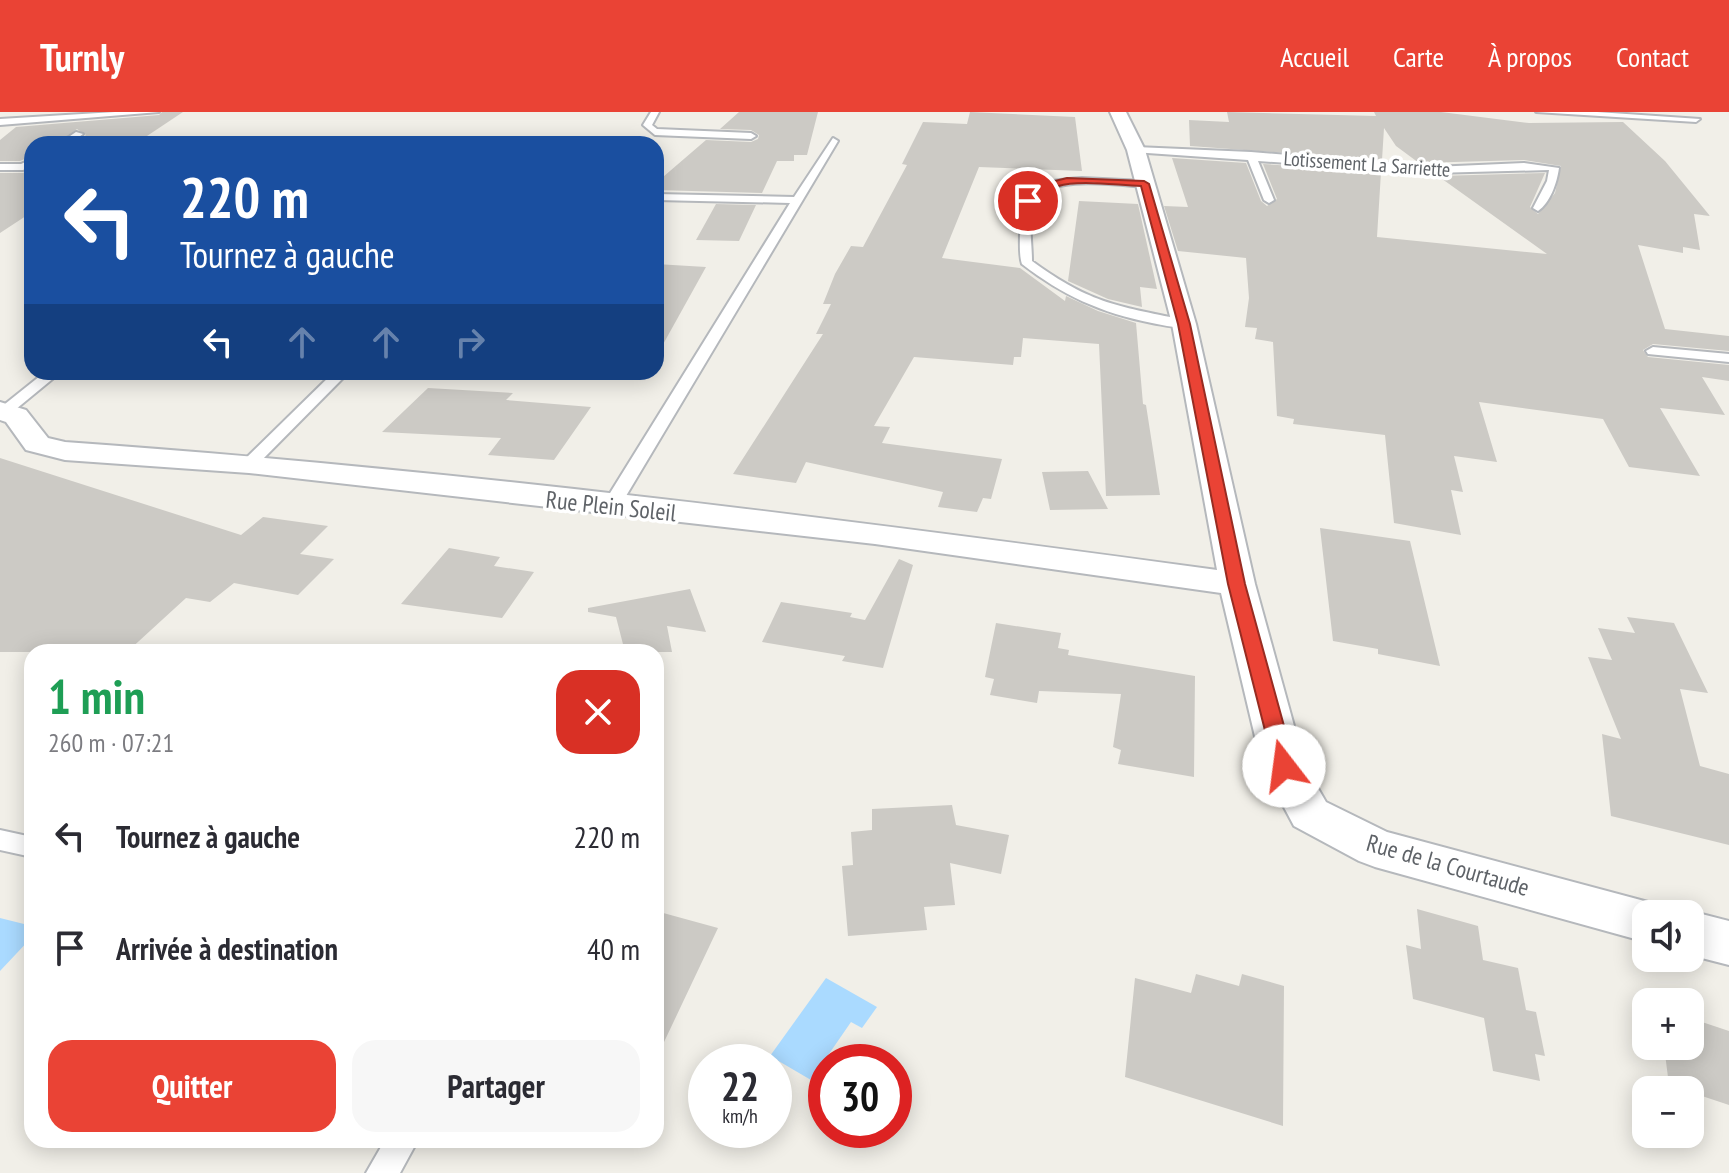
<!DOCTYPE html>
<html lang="fr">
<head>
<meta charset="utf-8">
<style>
  :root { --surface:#fff; --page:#f7f7f7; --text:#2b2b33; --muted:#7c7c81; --accent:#ea4335 }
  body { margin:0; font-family:"PT Sans Narrow",sans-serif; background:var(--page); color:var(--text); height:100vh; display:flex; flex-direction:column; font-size:30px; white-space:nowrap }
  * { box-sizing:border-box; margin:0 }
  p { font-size:26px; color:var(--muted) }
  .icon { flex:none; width:44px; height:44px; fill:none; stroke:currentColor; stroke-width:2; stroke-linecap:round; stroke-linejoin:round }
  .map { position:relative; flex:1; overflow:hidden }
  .panel { position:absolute; left:24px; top:532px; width:640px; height:504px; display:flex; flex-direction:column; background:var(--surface); border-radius:24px; box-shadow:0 4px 20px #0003 }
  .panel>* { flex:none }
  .guide { position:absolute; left:24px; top:24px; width:640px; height:244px; border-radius:24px; box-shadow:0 4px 20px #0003; background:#1a4fa0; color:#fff; overflow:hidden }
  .fabs { position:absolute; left:1632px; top:788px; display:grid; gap:16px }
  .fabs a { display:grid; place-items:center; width:72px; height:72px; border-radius:16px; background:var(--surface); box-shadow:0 4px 20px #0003; font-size:40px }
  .speed { position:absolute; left:688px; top:932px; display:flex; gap:16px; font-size:40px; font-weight:700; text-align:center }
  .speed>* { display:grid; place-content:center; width:104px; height:104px; border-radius:50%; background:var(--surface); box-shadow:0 4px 20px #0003; line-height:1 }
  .speed small { font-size:20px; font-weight:400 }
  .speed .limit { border:12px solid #d22; background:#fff; color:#111 }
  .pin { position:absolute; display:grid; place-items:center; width:68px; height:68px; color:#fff; margin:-34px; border:4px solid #fff; border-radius:50%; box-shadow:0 2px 8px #0007 }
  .me { position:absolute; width:88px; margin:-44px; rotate:345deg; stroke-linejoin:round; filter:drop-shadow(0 0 6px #0008) }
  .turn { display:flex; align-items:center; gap:28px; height:168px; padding:0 24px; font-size:36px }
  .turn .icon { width:104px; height:104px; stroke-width:2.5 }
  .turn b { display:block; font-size:56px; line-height:68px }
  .lanes { display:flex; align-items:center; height:76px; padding:0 24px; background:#0003; justify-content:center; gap:40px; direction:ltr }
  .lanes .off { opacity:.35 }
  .round { display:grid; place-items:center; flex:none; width:84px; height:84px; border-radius:24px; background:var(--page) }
  .summary { display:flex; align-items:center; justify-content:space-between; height:136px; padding:0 24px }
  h1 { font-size:48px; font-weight:600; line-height:60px; color:#1e9e55 }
  .primary-button { display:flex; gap:16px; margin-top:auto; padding:16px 24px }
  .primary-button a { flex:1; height:92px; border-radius:24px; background:var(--accent); color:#fff; font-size:32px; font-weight:600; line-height:92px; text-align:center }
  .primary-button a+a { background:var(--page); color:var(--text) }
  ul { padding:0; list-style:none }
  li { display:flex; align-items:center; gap:24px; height:112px; padding:0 24px }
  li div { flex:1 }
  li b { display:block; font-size:30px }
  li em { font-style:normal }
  header { display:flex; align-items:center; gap:48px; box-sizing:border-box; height:112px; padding:0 40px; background:var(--accent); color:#fff }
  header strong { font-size:38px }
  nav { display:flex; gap:44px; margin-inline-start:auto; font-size:28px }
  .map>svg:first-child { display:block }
  .water { fill:#aadaff }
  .building { fill:#cccac5 }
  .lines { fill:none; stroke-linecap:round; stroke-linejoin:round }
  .service-casing { stroke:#b5b8bc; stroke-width:4 }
  .minor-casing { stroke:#b5b8bc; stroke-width:4 }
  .service { fill:#fff; fill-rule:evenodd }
  .minor { fill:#fff; fill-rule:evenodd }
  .route { fill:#ea4335; stroke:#982c22; stroke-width:2 }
  .labels { text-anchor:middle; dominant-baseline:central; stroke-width:7; stroke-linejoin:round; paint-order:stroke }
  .far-street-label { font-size:20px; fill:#5f6368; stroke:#fff }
  .street-label { font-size:24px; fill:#5f6368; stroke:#fff }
</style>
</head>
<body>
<header>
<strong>Turnly</strong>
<nav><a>Accueil</a><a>Carte</a><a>À propos</a><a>Contact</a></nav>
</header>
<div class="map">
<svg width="1729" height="1061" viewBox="0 0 1729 1061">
  <rect width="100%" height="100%" fill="#f1efe8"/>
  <path class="water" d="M0 806 32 814V825L0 859Z
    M826 866 877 895 862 916 851 910 811 968 770 944Z"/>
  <path class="building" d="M162 0H183L135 32H74L86 23 77 17 55 32H32V44L20 49H0V28L16 15 159 3Z
    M739 0H818L807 43H794V49H777L762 81 656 78V71L706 28 751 30 758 27 759 23 751 18 720 17Z
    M970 0 1075 5 1082 59 979 55 942 146 1020 156 1065 189 1066 184 1098 199 1136 211 1143 292 1146 293 1160 383 1106 384 1099 232 1023 226 1021 245H1014L1013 253 914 245 874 314 890 315 882 331 1002 347 991 387 983 386 977 400 938 395 943 380 806 350 796 371 733 362 823 222H816L831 192H823L835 162 851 134 863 135 907 53 902 52 923 10 967 12Z
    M1227 0 1376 4 1374 0H1441L1529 11 1623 10 1665 49 1710 104 1694 102 1700 138 1683 135V141L1638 133 1665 217 1729 224V239L1653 232 1643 238 1648 245 1729 253V269L1702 265 1725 303 1660 296 1700 364 1629 355 1603 307 1479 290 1497 350 1454 344 1463 380 1451 378 1461 423 1394 411 1385 323 1293 312 1294 307 1277 304 1273 230 1255 227 1257 216 1245 215 1249 186 1246 146 1178 139 1164 94 1188 95 1172 46 1246 51 1261 89 1267 94 1277 87 1263 52 1381 60 1377 125 1547 142 1438 64 1545 61 1530 95 1538 102 1555 81 1561 54 1524 48 1419 51 1396 34 1384 16 1382 48 1190 34 1189 8 1229 10Z
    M32 57V100L0 121V61H23Z
    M1079 89 1138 92 1157 177 1140 175 1142 195 1108 187 1068 169Z
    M716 92 756 93 739 129 696 128Z
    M656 152 706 155 656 245Z
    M428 276 513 281 506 288 591 295 554 348 488 343 501 326 382 320Z
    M0 346 241 423 263 405 328 414 300 442 334 447 298 483 234 471 210 490 186 486 127 540H0Z
    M1088 359 1108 397 1050 398 1042 360Z
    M1320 416 1410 429 1440 554 1378 542V537L1333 529Z
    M449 436 500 445 494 454 534 460 502 506 401 492Z
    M899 447 913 453 883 556 842 549 845 544 762 530 781 490 852 501 850 505 865 508Z
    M690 477 706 520 667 514 672 540H625L616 505 588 500V496Z
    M1627 505 1674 511 1708 581 1680 577 1700 654 1729 662V733L1611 704 1602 622 1621 627 1588 545 1612 548 1598 516 1635 521Z
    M996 511 1061 521 1058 536 1069 538 1068 543 1195 564 1194 665 1118 652 1121 638 1113 635 1121 582 1039 579 1037 591 990 583 994 567 985 565Z
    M952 693 956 713 1009 723 1001 762 950 751 955 793 924 795 927 818 848 824 842 754 853 753 851 720 872 718V697Z
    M1417 797 1478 814 1483 848 1518 856 1526 898 1536 900 1545 944 1535 942 1540 969 1493 959 1484 906 1413 887 1406 833 1421 837Z
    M656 799 718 816 656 947Z
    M1196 862 1239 874 1242 862 1284 874 1283 1014 1125 965 1135 866 1191 881Z
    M1690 906 1729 919V993L1669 973 1664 934H1690Z"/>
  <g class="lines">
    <g class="service-casing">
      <path id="service" d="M115 0H159L0 13V7Z
        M651 0H659L652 13 657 17 751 21 756 24 751 27 655 23 643 13Z
        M1536 0H1597L1700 7 1696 10Z
        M76 20 83 22 69 32H58Z
        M833 26 838 29 620 394 611 399 605 398 602 394 790 91 656 88V82L794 85Z
        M1136 35 1251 40 1433 55 1524 51 1559 56C1557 71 1550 91 1538 99L1533 96 1547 69 1549 58 1433 61 1258 49 1274 88 1269 91 1264 88 1248 48 1133 40Z
        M32 47V54L23 58H0V52H21Z
        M1082 66 1144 69 1149 72 1144 75C1119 73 1043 61 1033 93 1028 110 1032 131 1032 149 1092 193 1119 194 1189 209V215C1177 217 1164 213 1152 211 1101 201 1062 183 1022 152 1019 143 1020 131 1020 120 1021 74 1041 68 1082 66Z
        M1653 235 1729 242V250L1648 242 1646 239Z
        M45 260H61L10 302H0V296Z
        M334 260H349L255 355H243V349Z
        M0 718 32 725V745L0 738Z
        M385 1028H418L400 1061H366Z"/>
    </g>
    <g class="minor-casing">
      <path id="minor" d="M1110 0H1126L1145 38 1196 212 1255 472 1305 654 1326 690 1387 720 1663 794 1667 802H1646V830L1375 755 1359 749 1294 714 1262 654 1221 481 875 432 249 361 65 348 26 338 6 310 0 308V290L26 298 48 326 65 330C450 357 834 406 1217 458L1172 212 1127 38Z
        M1690 799 1729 809V853L1690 843V802H1683Z"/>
    </g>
    <use href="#service" class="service"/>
    <use href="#minor" class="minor"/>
  </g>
  <path class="route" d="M1067 66 1144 69 1149 72 1190 212 1245 472 1295 654 1291 660H1277L1274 654 1228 472 1178 212 1141 74C1105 73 1055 61 1031 91L1023 89 1035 74Z"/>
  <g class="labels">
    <g class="far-street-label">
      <text transform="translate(1367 52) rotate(4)">Lotissement La Sarriette</text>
    </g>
    <g class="street-label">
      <text transform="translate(611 394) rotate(6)">Rue Plein Soleil</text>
      <text transform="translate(1448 753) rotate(16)">Rue de la Courtaude</text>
    </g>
  </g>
</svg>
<div class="fabs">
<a><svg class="icon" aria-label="sound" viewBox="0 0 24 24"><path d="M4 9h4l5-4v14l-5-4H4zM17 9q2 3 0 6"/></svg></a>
<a>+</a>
<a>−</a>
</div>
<div class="speed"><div>22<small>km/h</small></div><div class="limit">30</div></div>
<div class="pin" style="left:1028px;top:89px;background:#d93025"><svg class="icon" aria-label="arrive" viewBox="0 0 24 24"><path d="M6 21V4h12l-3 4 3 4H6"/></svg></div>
<svg class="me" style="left:1284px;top:654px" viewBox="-20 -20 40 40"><circle r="19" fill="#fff"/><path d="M0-13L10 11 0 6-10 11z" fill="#ea4335"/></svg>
<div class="guide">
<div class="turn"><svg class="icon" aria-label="left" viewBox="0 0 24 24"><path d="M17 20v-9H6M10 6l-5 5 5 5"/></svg><div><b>220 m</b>Tournez à gauche</div></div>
<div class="lanes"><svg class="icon" aria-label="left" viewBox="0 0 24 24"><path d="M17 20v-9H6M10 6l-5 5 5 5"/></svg><svg class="icon off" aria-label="ahead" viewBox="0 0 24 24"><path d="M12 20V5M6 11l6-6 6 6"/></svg><svg class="icon off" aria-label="ahead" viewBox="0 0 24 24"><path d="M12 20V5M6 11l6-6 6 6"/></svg><svg class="icon off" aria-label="right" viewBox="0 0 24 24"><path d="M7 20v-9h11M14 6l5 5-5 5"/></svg></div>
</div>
<section class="panel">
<div class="summary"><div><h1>1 min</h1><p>260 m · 07:21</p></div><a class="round" style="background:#d93025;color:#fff"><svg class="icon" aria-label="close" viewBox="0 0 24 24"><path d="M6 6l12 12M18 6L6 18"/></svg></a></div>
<ul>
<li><svg class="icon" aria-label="left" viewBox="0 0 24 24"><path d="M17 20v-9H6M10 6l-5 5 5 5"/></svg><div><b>Tournez à gauche</b></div><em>220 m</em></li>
<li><svg class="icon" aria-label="arrive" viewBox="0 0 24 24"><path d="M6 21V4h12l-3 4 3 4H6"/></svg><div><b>Arrivée à destination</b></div><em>40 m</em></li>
</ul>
<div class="primary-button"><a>Quitter</a><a>Partager</a></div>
</section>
</div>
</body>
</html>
